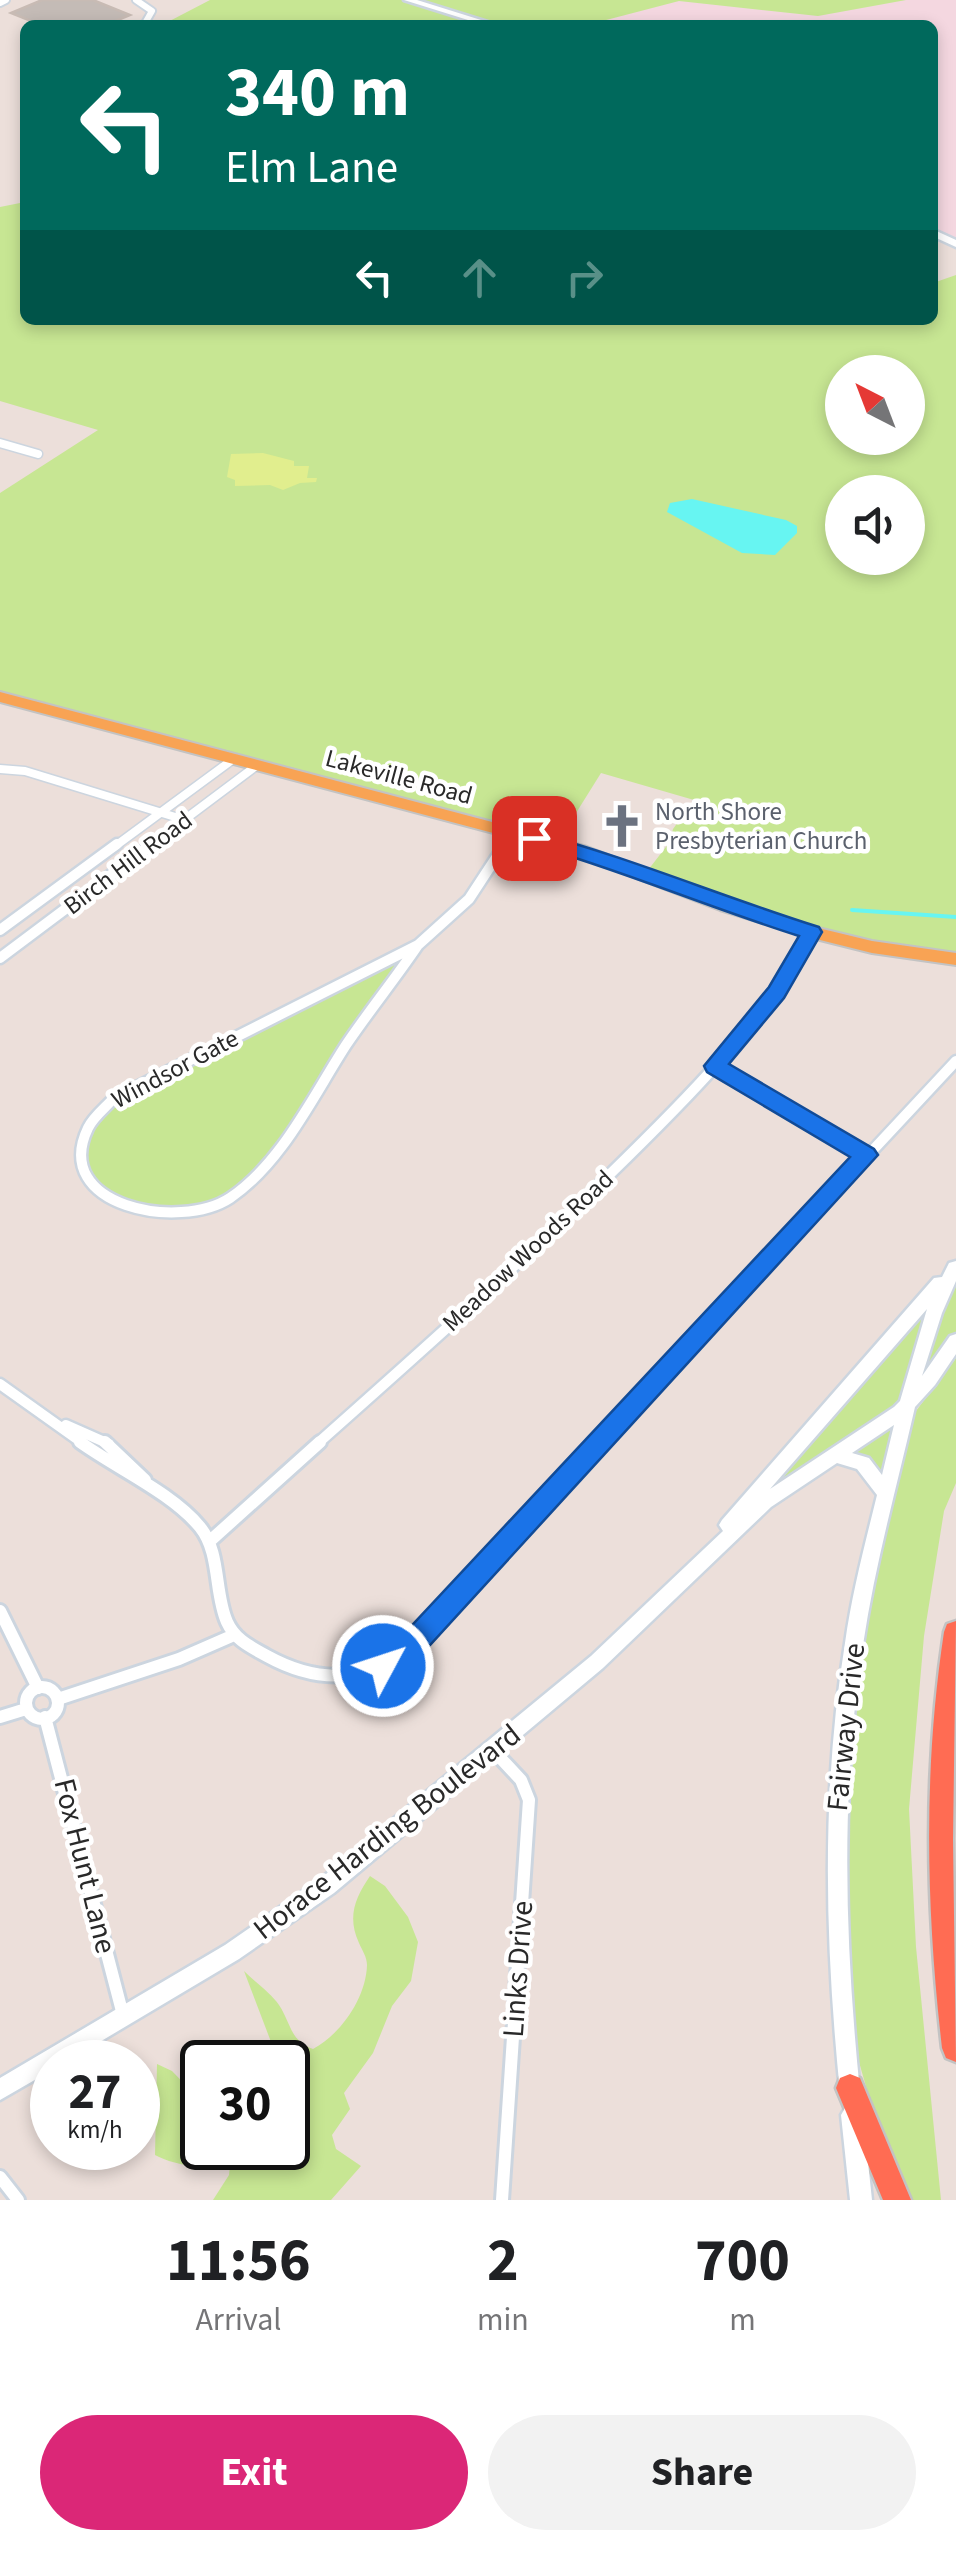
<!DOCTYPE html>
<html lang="en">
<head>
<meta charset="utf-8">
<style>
  :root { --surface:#fff; --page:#f2f2f2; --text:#202124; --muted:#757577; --accent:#db2777 }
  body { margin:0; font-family:"Source Sans 3",sans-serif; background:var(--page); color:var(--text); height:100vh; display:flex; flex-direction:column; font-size:38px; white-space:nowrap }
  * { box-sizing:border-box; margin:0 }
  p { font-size:32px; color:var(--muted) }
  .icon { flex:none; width:55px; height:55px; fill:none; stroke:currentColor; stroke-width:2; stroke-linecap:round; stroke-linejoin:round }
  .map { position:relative; height:2200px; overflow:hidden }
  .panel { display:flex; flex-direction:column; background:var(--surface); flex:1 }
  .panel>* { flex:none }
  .hud { position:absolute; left:20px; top:20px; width:918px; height:305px; border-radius:15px; box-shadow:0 5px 15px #0003; background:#00695c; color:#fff; overflow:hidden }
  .needle { width:65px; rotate:318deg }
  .fabs { position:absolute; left:825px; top:355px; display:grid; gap:20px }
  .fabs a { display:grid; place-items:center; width:100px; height:100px; border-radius:50%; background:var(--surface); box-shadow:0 5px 15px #0003; font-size:50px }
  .speed { position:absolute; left:30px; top:2040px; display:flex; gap:20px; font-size:50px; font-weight:700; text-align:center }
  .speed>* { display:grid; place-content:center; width:130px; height:130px; border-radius:50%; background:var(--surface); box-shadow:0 5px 15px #0003; line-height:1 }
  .speed small { font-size:25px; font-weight:400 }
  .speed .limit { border:5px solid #111; border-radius:15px; background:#fff; color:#111 }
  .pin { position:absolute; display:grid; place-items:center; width:85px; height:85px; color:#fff; margin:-42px; border-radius:20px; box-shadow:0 5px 15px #0006 }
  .me { position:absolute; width:110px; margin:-55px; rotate:50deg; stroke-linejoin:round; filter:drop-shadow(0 0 8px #0008) }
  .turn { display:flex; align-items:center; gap:35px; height:210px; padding:0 40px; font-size:45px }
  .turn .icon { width:130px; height:130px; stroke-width:2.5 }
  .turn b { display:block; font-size:70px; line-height:85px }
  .lanes { display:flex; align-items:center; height:95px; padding:0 40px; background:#0003; justify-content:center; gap:50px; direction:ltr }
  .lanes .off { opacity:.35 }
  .eta { display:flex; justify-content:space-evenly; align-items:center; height:170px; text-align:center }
  .eta b { font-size:60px; font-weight:700; line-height:70px }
  .cta { display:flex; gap:20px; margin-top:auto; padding:20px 40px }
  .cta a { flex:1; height:115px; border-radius:60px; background:var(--accent); color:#fff; font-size:40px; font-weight:700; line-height:115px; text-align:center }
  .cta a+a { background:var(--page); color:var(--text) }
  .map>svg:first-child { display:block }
  .medical { fill:#f4d7e0 }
  .green { fill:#c7e693; fill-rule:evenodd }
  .pitch { fill:#e1ee8e }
  .water { fill:#67f5f2 }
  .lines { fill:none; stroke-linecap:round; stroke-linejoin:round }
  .stream { stroke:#67f5f2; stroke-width:4 }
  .building { fill:#c4bbb6; stroke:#c8bbb4; stroke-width:2.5 }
  .street-far3-casing { stroke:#ccd5df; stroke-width:10 }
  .street-far2-casing { stroke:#ccd5df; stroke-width:11 }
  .street-far1-casing { stroke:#ccd5df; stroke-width:15 }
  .street-casing { stroke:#ccd5df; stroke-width:18 }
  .secondary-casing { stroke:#ccd5df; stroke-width:5 }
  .primary-casing { stroke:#c3c3c3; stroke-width:4 }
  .highway-casing { stroke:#c3c3c3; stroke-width:5 }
  .street-far3 { stroke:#fff; stroke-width:6 }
  .street-far2 { stroke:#fff; stroke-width:8 }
  .street-far1 { stroke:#fff; stroke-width:10 }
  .street { stroke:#fff; stroke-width:12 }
  .secondary { fill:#fff; fill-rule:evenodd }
  .primary { fill:#f8a354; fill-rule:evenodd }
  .highway { fill:#ff6c53; fill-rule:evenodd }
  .route { fill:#1a73e8; stroke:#114b97; stroke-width:2.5 }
  .labels { text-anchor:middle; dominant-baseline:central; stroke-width:9; stroke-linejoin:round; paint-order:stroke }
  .street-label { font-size:25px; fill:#292929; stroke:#fff }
  .worship-label { font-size:25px; fill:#5b616d; stroke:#fff; text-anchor:start }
  .near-street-label { font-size:30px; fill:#292929; stroke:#fff }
</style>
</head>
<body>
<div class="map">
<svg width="956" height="2200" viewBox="0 0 956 2200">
  <rect width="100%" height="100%" fill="#ecdfda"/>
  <path class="medical" d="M906 0H956V244L933 233 932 25H587L679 1 818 16Z"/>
  <path class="green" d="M210 0H906L818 16 679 1 587 25H162Z
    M25 202V320H932L933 283 956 275V959L812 932 645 874 669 843 673 829 694 800 601 773 556 845 0 696V493L98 430 0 401V207ZM842 372H908V438H842ZM842 492H908V558H842Z
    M418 945C384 993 266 1181 224 1201 188 1218 139 1222 107 1197 73 1170 87 1143 101 1109Z
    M956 1266V1341L908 1404 886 1493 872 1472 833 1455 694 1567 754 1492Z
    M956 1358V1483L944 1511 924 1636 909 1809 916 1947 941 2200H909L881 2139 855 2048 845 1932V1823L860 1662 893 1499 916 1411Z
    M370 1876 385 1886 408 1917 418 1942 411 1981 392 2006 373 2053 344 2093 350 2109 332 2135 336 2149 361 2166 331 2200H213L229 2175 231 2156C222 2158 215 2163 206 2165 192 2168 167 2162 155 2155L157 2064 172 2071 202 2102V2148H235C265 2187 309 2145 305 2106 303 2091 288 2080 288 2062H281L276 2055 244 1971C255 1982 271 1993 279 2005 291 2023 290 2041 313 2049 341 2034 366 1998 367 1965 367 1957 362 1950 359 1943 347 1917 355 1898 370 1876Z"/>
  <path class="pitch" d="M263 453 294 461V466H309L307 478H317L316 482 300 483 283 490 270 485 235 486V480L227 477 231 454Z"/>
  <path class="water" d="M692 499 786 520 797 526V533L775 555 742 553 667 512 670 503Z"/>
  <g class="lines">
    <path class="stream" d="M852 910 956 917"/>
  </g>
  <path class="building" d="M42 0H93L130 15 106 25H41L11 13Z"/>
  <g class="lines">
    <g class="street-far3-casing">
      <path id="street-far3" d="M136 0 152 11 144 25
        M0 3 6 0"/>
    </g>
    <g class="street-far2-casing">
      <path id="street-far2" d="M0 443 38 454
        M0 769 25 771 185 820
        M114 847 232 760
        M148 847 256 766
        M503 847 512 833"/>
    </g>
    <g class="street-far1-casing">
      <path id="street-far1" d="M0 930 117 844
        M418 945C395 979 369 1011 346 1045 313 1096 282 1163 230 1198 180 1231 50 1207 88 1128 93 1117 105 1108 113 1099Z
        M418 945 469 899 505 844
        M0 958 152 844
        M715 1066 866 1155
        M0 1384 84 1444
        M66 1425 109 1444
        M317 1444C415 1357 514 1269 608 1176 685 1101 760 1027 812 932
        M599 1444 956 1061"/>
    </g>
    <g class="street-casing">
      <path id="street" d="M80 1442C116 1468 172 1493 200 1527 221 1553 214 1593 227 1622 235 1640 251 1647 267 1656 318 1684 365 1683 410 1647L601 1442
        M105 1442 145 1480
        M211 1540 320 1442
        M0 1611 38 1688
        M26 1703a16 16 0 1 1 32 0a16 16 0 1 1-32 0Z
        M58 1699 179 1659 234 1635
        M0 1717 26 1709
        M45 1717 123 2015
        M493 1750 521 1780 529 1800 502 2200
        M0 2177 18 2200"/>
    </g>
    <g class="secondary-casing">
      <path id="secondary" d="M404 0H417L497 25H484Z
        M932 229 956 240V247L932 236Z
        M956 1261V1281L942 1313 922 1376 950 1336 956 1334V1354L935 1385 915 1407C897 1486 875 1564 863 1645 840 1793 845 1943 860 2092L857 2099 850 2102 843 2099 840 2092C825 1943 821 1792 845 1643 852 1593 865 1544 877 1495L857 1469 837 1463 771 1507 603 1668 334 1893 239 1959 66 2062H52V2070L0 2100V2078L225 1945 320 1879 591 1656 723 1531 719 1525 722 1520 934 1278 942 1277 949 1263ZM927 1309 900 1401 894 1407 770 1489ZM894 1425 882 1475 869 1458 852 1453Z
        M852 2104 859 2108 863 2115 872 2200H850L841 2115 845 2108Z"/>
    </g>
    <g class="primary-casing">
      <path id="primary" d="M0 692 587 847 732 902 814 927 872 941 956 953V965L872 953 812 938 720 910 576 855 0 702Z"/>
    </g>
    <g class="highway-casing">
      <path id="highway" d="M956 1621 953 1840 956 2062 946 2058 942 2048C926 1908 923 1771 944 1632L947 1624Z
        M850 2074 860 2078 911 2200H883L836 2088 840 2078Z"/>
    </g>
    <use href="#street-far3" class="street-far3"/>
    <use href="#street-far2" class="street-far2"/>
    <use href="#street-far1" class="street-far1"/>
    <use href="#street" class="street"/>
    <use href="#secondary" class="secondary"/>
    <use href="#primary" class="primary"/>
    <use href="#highway" class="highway"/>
  </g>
  <path class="route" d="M534 832C631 858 723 897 819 927L822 932 784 998 729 1064 874 1149 878 1155 420 1656 383 1679 373 1675 369 1666 373 1657 400 1638 850 1157 707 1072 704 1066 769 987 799 936C707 907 619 869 527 843L524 838Z"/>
  <defs>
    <g id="church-bare" transform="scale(3.45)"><path d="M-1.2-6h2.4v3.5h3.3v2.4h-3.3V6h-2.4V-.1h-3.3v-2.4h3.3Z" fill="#6b7280" stroke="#fff" stroke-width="2.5" paint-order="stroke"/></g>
  </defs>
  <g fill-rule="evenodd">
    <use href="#church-bare" x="622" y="826"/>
  </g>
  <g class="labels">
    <g class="street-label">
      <text transform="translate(399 777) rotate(15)">Lakeville Road</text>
      <text transform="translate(128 863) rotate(-37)">Birch Hill Road</text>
      <text transform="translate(175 1069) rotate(-28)">Windsor Gate</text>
      <text transform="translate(528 1251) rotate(-43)">Meadow Woods Road</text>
    </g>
    <g class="worship-label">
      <text x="655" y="812">North Shore<tspan x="655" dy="29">Presbyterian Church</tspan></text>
    </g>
    <g class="near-street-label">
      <text transform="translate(846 1727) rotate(-84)">Fairway Drive</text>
      <text transform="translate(387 1832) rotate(-38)">Horace Harding Boulevard</text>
      <text transform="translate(85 1866) rotate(76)">Fox Hunt Lane</text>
      <text transform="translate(518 1969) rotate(-86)">Links Drive</text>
    </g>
  </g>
</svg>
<div class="fabs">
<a><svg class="needle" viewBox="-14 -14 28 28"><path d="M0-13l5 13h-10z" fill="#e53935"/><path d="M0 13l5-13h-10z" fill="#757577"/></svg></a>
<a><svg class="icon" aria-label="sound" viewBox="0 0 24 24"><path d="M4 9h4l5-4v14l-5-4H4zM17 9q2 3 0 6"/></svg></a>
</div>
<div class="speed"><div>27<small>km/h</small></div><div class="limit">30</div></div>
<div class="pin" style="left:534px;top:838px;background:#d93025"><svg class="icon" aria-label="arrive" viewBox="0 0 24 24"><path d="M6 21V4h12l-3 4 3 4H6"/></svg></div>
<svg class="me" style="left:383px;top:1666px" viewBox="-20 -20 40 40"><circle r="17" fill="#1a73e8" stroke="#fff" stroke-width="3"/><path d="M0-11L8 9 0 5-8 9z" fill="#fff"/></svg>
<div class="hud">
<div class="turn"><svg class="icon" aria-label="left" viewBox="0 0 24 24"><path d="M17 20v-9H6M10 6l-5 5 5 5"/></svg><div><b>340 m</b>Elm Lane</div></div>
<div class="lanes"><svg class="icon" aria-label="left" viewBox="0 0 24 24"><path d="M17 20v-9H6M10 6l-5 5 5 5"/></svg><svg class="icon off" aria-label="ahead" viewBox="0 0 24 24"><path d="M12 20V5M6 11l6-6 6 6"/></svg><svg class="icon off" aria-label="right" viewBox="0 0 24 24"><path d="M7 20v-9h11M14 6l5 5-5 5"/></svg></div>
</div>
</div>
<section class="panel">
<div class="eta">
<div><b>11:56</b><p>Arrival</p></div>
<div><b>2</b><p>min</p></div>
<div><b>700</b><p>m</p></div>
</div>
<div class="cta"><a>Exit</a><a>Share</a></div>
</section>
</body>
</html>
